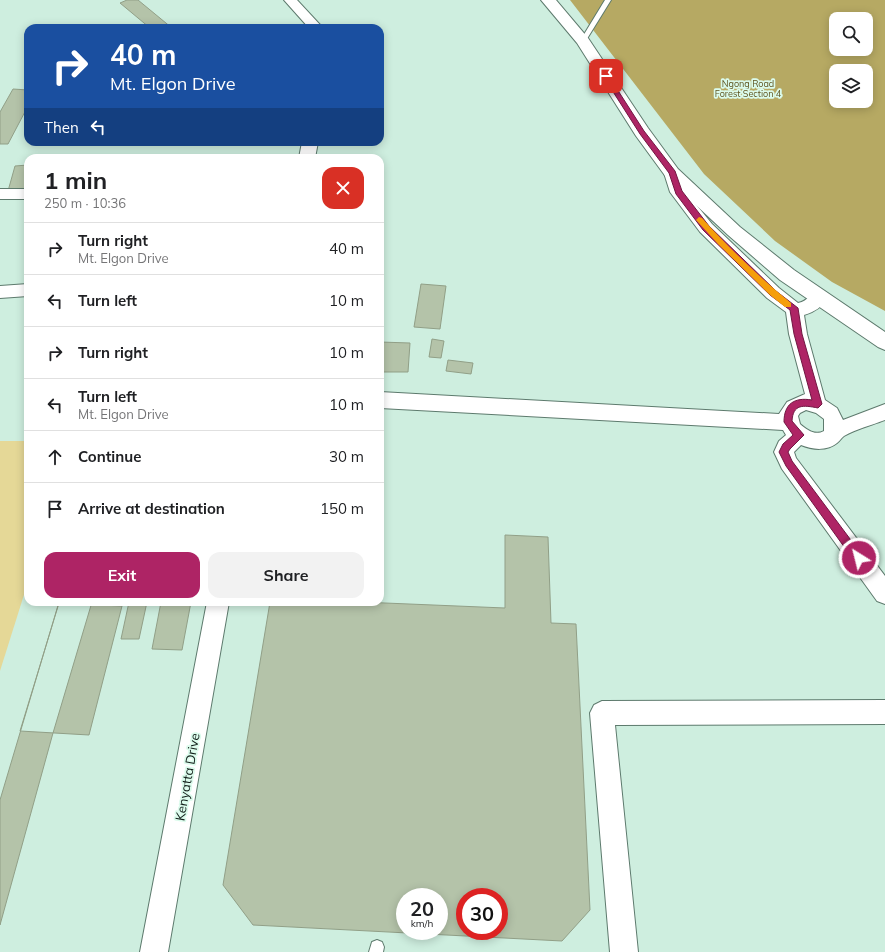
<!DOCTYPE html>
<html lang="en">
<head>
<meta charset="utf-8">
<style>
  :root { --surface:#fff; --page:#f2f2f2; --text:#202124; --muted:#757577; --line:#e0e0e0; --accent:#ae2465 }
  body { margin:0; font-family:Mulish,sans-serif; background:var(--page); color:var(--text); height:100vh; display:flex; flex-direction:column; font-size:15px; white-space:nowrap }
  * { box-sizing:border-box; margin:0 }
  p { font-size:13px; color:var(--muted) }
  .icon { flex:none; width:22px; height:22px; fill:none; stroke:currentColor; stroke-width:2; stroke-linecap:round; stroke-linejoin:round }
  .map { position:relative; flex:1; overflow:hidden }
  .side { position:absolute; left:24px; top:154px; width:360px; height:452px; display:flex; flex-direction:column; background:var(--surface); border-radius:12px; box-shadow:0 2px 10px #0003 }
  .side>* { flex:none }
  .top-card { position:absolute; left:24px; top:24px; width:360px; height:122px; border-radius:12px; box-shadow:0 2px 10px #0003; background:#1a4fa0; color:#fff; overflow:hidden }
  .fabs { position:absolute; left:829px; top:12px; display:grid; gap:8px }
  .fabs a { display:grid; place-items:center; width:44px; height:44px; border-radius:8px; background:var(--surface); box-shadow:0 2px 10px #0003; font-size:20px }
  .speed { position:absolute; left:396px; top:888px; display:flex; gap:8px; font-size:20px; font-weight:700; text-align:center }
  .speed>* { display:grid; place-content:center; width:52px; height:52px; border-radius:50%; background:var(--surface); box-shadow:0 2px 10px #0003; line-height:1 }
  .speed small { font-size:10px; font-weight:400 }
  .speed .limit { border:6px solid #d22; background:#fff; color:#111 }
  .pin { position:absolute; display:grid; place-items:center; width:34px; height:34px; color:#fff; margin:-17px; border-radius:8px; box-shadow:0 2px 6px #0006 }
  .me { position:absolute; width:44px; margin:-22px; rotate:324deg; stroke-linejoin:round; filter:drop-shadow(0 0 3px #0008) }
  .turn { display:flex; align-items:center; gap:14px; height:84px; padding:0 20px; font-size:18px }
  .turn .icon { width:52px; height:52px; stroke-width:2.5 }
  .turn b { display:block; font-size:28px; line-height:34px }
  .then { display:flex; align-items:center; height:38px; padding:0 20px; background:#0003; gap:8px; font-size:15px }
  .round { display:grid; place-items:center; flex:none; width:42px; height:42px; border-radius:12px; background:var(--page) }
  .headline { display:flex; align-items:center; justify-content:space-between; height:68px; padding:0 20px }
  h1 { font-size:24px; font-weight:700; line-height:30px }
  .action { display:flex; gap:8px; margin-top:auto; padding:8px 20px }
  .action a { flex:1; height:46px; border-radius:12px; background:var(--accent); color:#fff; font-size:16px; font-weight:700; line-height:46px; text-align:center }
  .action a+a { background:var(--page); color:var(--text) }
  ul { padding:0; list-style:none }
  li { display:flex; align-items:center; gap:12px; height:52px; padding:0 20px; border-top:1px solid var(--line) }
  li div { flex:1 }
  li b { display:block; font-size:15px }
  li em { font-style:normal }
  .map>svg:first-child { display:block }
  .green { fill:#e5d897 }
  .forest { fill:#b6a963; fill-rule:evenodd }
  .building { fill:#b4c3a9; stroke:#919f87; fill-rule:evenodd }
  .lines { fill:none; stroke-linecap:round; stroke-linejoin:round }
  .service-casing { stroke:#5d7a6d; stroke-width:2 }
  .minor-casing { stroke:#5d7a6d; stroke-width:2 }
  .tertiary-casing { stroke:#5d7a6d; stroke-width:2 }
  .service { fill:#fff; fill-rule:evenodd }
  .minor { fill:#fff; fill-rule:evenodd }
  .tertiary { fill:#fff; fill-rule:evenodd }
  .route { fill:#ae2465; stroke:#711742 }
  .slow { fill:#f59e0b }
  .labels { text-anchor:middle; dominant-baseline:central; stroke-width:3.5; stroke-linejoin:round; paint-order:stroke }
  .far-park-label { font-size:9px; fill:#5e541f; stroke:#dbfbec }
  .near-street-label { font-size:13px; fill:#111d18; stroke:#dbfbec }
</style>
</head>
<body>
<div class="map">
<svg width="885" height="952" viewBox="0 0 885 952">
  <rect width="100%" height="100%" fill="#ceeedf"/>
  <path class="green" d="M0 441H28V582L0 671Z"/>
  <path class="forest" d="M570 0H885V311L832 282 775 241 704 174ZM836 19H866V49H836ZM836 71H866V101H836Z"/>
  <path class="building" d="M127 0H138L172 28H150L120 3Z
    M13 89 28 90V106L8 144H0V112Z
    M28 165V190L8 191 15 166Z
    M421 284 446 286 440 329 414 327Z
    M432 339 444 341 441 358 429 357Z
    M380 342 410 343 408 372H380Z
    M448 360 473 363 471 374 446 371Z
    M505 535 548 537 551 623 576 624 590 910 562 941 253 925 223 885 270 602H361L505 608ZM405 897H439V931H405ZM465 897H499V931H465Z
    M92 602 53 733 0 925V800L59 602Z
    M129 602H147L139 639H121Z
    M161 602H191L182 650 152 649Z
    M59 603 122 606 89 735 20 731Z"/>
  <g class="lines">
    <g class="service-casing">
      <path id="service" d="M605 0H611L585 42H581L580 41Z
        M377 940 382 942 384 947 383 952H369L372 942Z"/>
    </g>
    <g class="minor-casing">
      <path id="minor" d="M284 0H297L323 28H309Z
        M302 142H318L315 158H299Z
        M672 168 677 169 685 191 712 224 779 288 798 303C811 301 810 288 825 292L828 297C822 307 815 312 804 315L807 334 825 400 837 408 843 420 885 404V420C872 425 856 429 844 436 841 438 840 441 837 443 827 451 813 450 801 445L794 452 796 458 885 576V604L877 601 782 469 774 452 779 441 786 435 783 430 380 408V392L779 414 787 402 805 394 789 334 786 312 767 298 700 232 670 192 664 173 667 169ZM806 410 816 413 824 419V431C815 436 807 430 800 424L798 416 800 413Z
        M0 189H28V199H0Z
        M28 284V296L0 298V286Z
        M207 602H229L168 952H140Z
        M885 700V724L615 725 638 952H610L590 713 594 705 602 701Z"/>
    </g>
    <g class="tertiary-casing">
      <path id="tertiary" d="M541 0H556L588 38 648 128 678 169 740 227 794 270 885 332V350L878 347 780 280 728 235 666 177 636 136 577 43Z"/>
    </g>
    <use href="#service" class="service"/>
    <use href="#minor" class="minor"/>
    <use href="#tertiary" class="tertiary"/>
  </g>
  <path class="route" d="M604 75H608L644 131 675 171 682 191 709 226 776 291 798 308 802 334 822 404 818 408C803 405 793 404 792 421L804 435 790 449 788 452 792 461 862 555 864 558 862 562 859 563 855 562 786 466 779 452 783 444 793 435 784 422C784 404 794 397 812 400L794 334 790 310 770 295 703 230 676 194 669 173 640 134 603 76Z"/>
  <path class="slow" d="M699 217 702 218C729 248 759 277 791 303V307H785L770 295 718 244 697 221 696 220Z"/>
  <g class="labels">
    <g class="far-park-label">
      <text x="748" y="83">Ngong Road<tspan x="748" dy="10">Forest Section 4</tspan></text>
    </g>
    <g class="near-street-label">
      <text transform="translate(187 777) rotate(-80)">Kenyatta Drive</text>
    </g>
  </g>
</svg>
<div class="fabs">
<a><svg class="icon" aria-label="search" viewBox="0 0 24 24"><circle cx="10" cy="10" r="6"/><path d="M15 15l6 6"/></svg></a>
<a><svg class="icon" aria-label="layers" viewBox="0 0 24 24"><path d="M12 4l9 5-9 5-9-5zM3 14l9 5 9-5"/></svg></a>
</div>
<div class="speed"><div>20<small>km/h</small></div><div class="limit">30</div></div>
<div class="pin" style="left:606px;top:76px;background:#d93025"><svg class="icon" aria-label="arrive" viewBox="0 0 24 24"><path d="M6 21V4h12l-3 4 3 4H6"/></svg></div>
<svg class="me" style="left:859px;top:558px" viewBox="-20 -20 40 40"><circle r="17" fill="#ae2465" stroke="#fff" stroke-width="3"/><path d="M0-11L8 9 0 5-8 9z" fill="#fff"/></svg>
<div class="top-card">
<div class="turn"><svg class="icon" aria-label="right" viewBox="0 0 24 24"><path d="M7 20v-9h11M14 6l5 5-5 5"/></svg><div><b>40 m</b>Mt. Elgon Drive</div></div>
<div class="then">Then<svg class="icon" aria-label="left" viewBox="0 0 24 24"><path d="M17 20v-9H6M10 6l-5 5 5 5"/></svg></div>
</div>
<section class="side">
<div class="headline"><div><h1>1 min</h1><p>250 m · 10:36</p></div><a class="round" style="background:#d93025;color:#fff"><svg class="icon" aria-label="close" viewBox="0 0 24 24"><path d="M6 6l12 12M18 6L6 18"/></svg></a></div>
<ul>
<li><svg class="icon" aria-label="right" viewBox="0 0 24 24"><path d="M7 20v-9h11M14 6l5 5-5 5"/></svg><div><b>Turn right</b><p>Mt. Elgon Drive</p></div><em>40 m</em></li>
<li><svg class="icon" aria-label="left" viewBox="0 0 24 24"><path d="M17 20v-9H6M10 6l-5 5 5 5"/></svg><div><b>Turn left</b></div><em>10 m</em></li>
<li><svg class="icon" aria-label="right" viewBox="0 0 24 24"><path d="M7 20v-9h11M14 6l5 5-5 5"/></svg><div><b>Turn right</b></div><em>10 m</em></li>
<li><svg class="icon" aria-label="left" viewBox="0 0 24 24"><path d="M17 20v-9H6M10 6l-5 5 5 5"/></svg><div><b>Turn left</b><p>Mt. Elgon Drive</p></div><em>10 m</em></li>
<li><svg class="icon" aria-label="ahead" viewBox="0 0 24 24"><path d="M12 20V5M6 11l6-6 6 6"/></svg><div><b>Continue</b></div><em>30 m</em></li>
<li><svg class="icon" aria-label="arrive" viewBox="0 0 24 24"><path d="M6 21V4h12l-3 4 3 4H6"/></svg><div><b>Arrive at destination</b></div><em>150 m</em></li>
</ul>
<div class="action"><a>Exit</a><a>Share</a></div>
</section>
</div>
</body>
</html>
